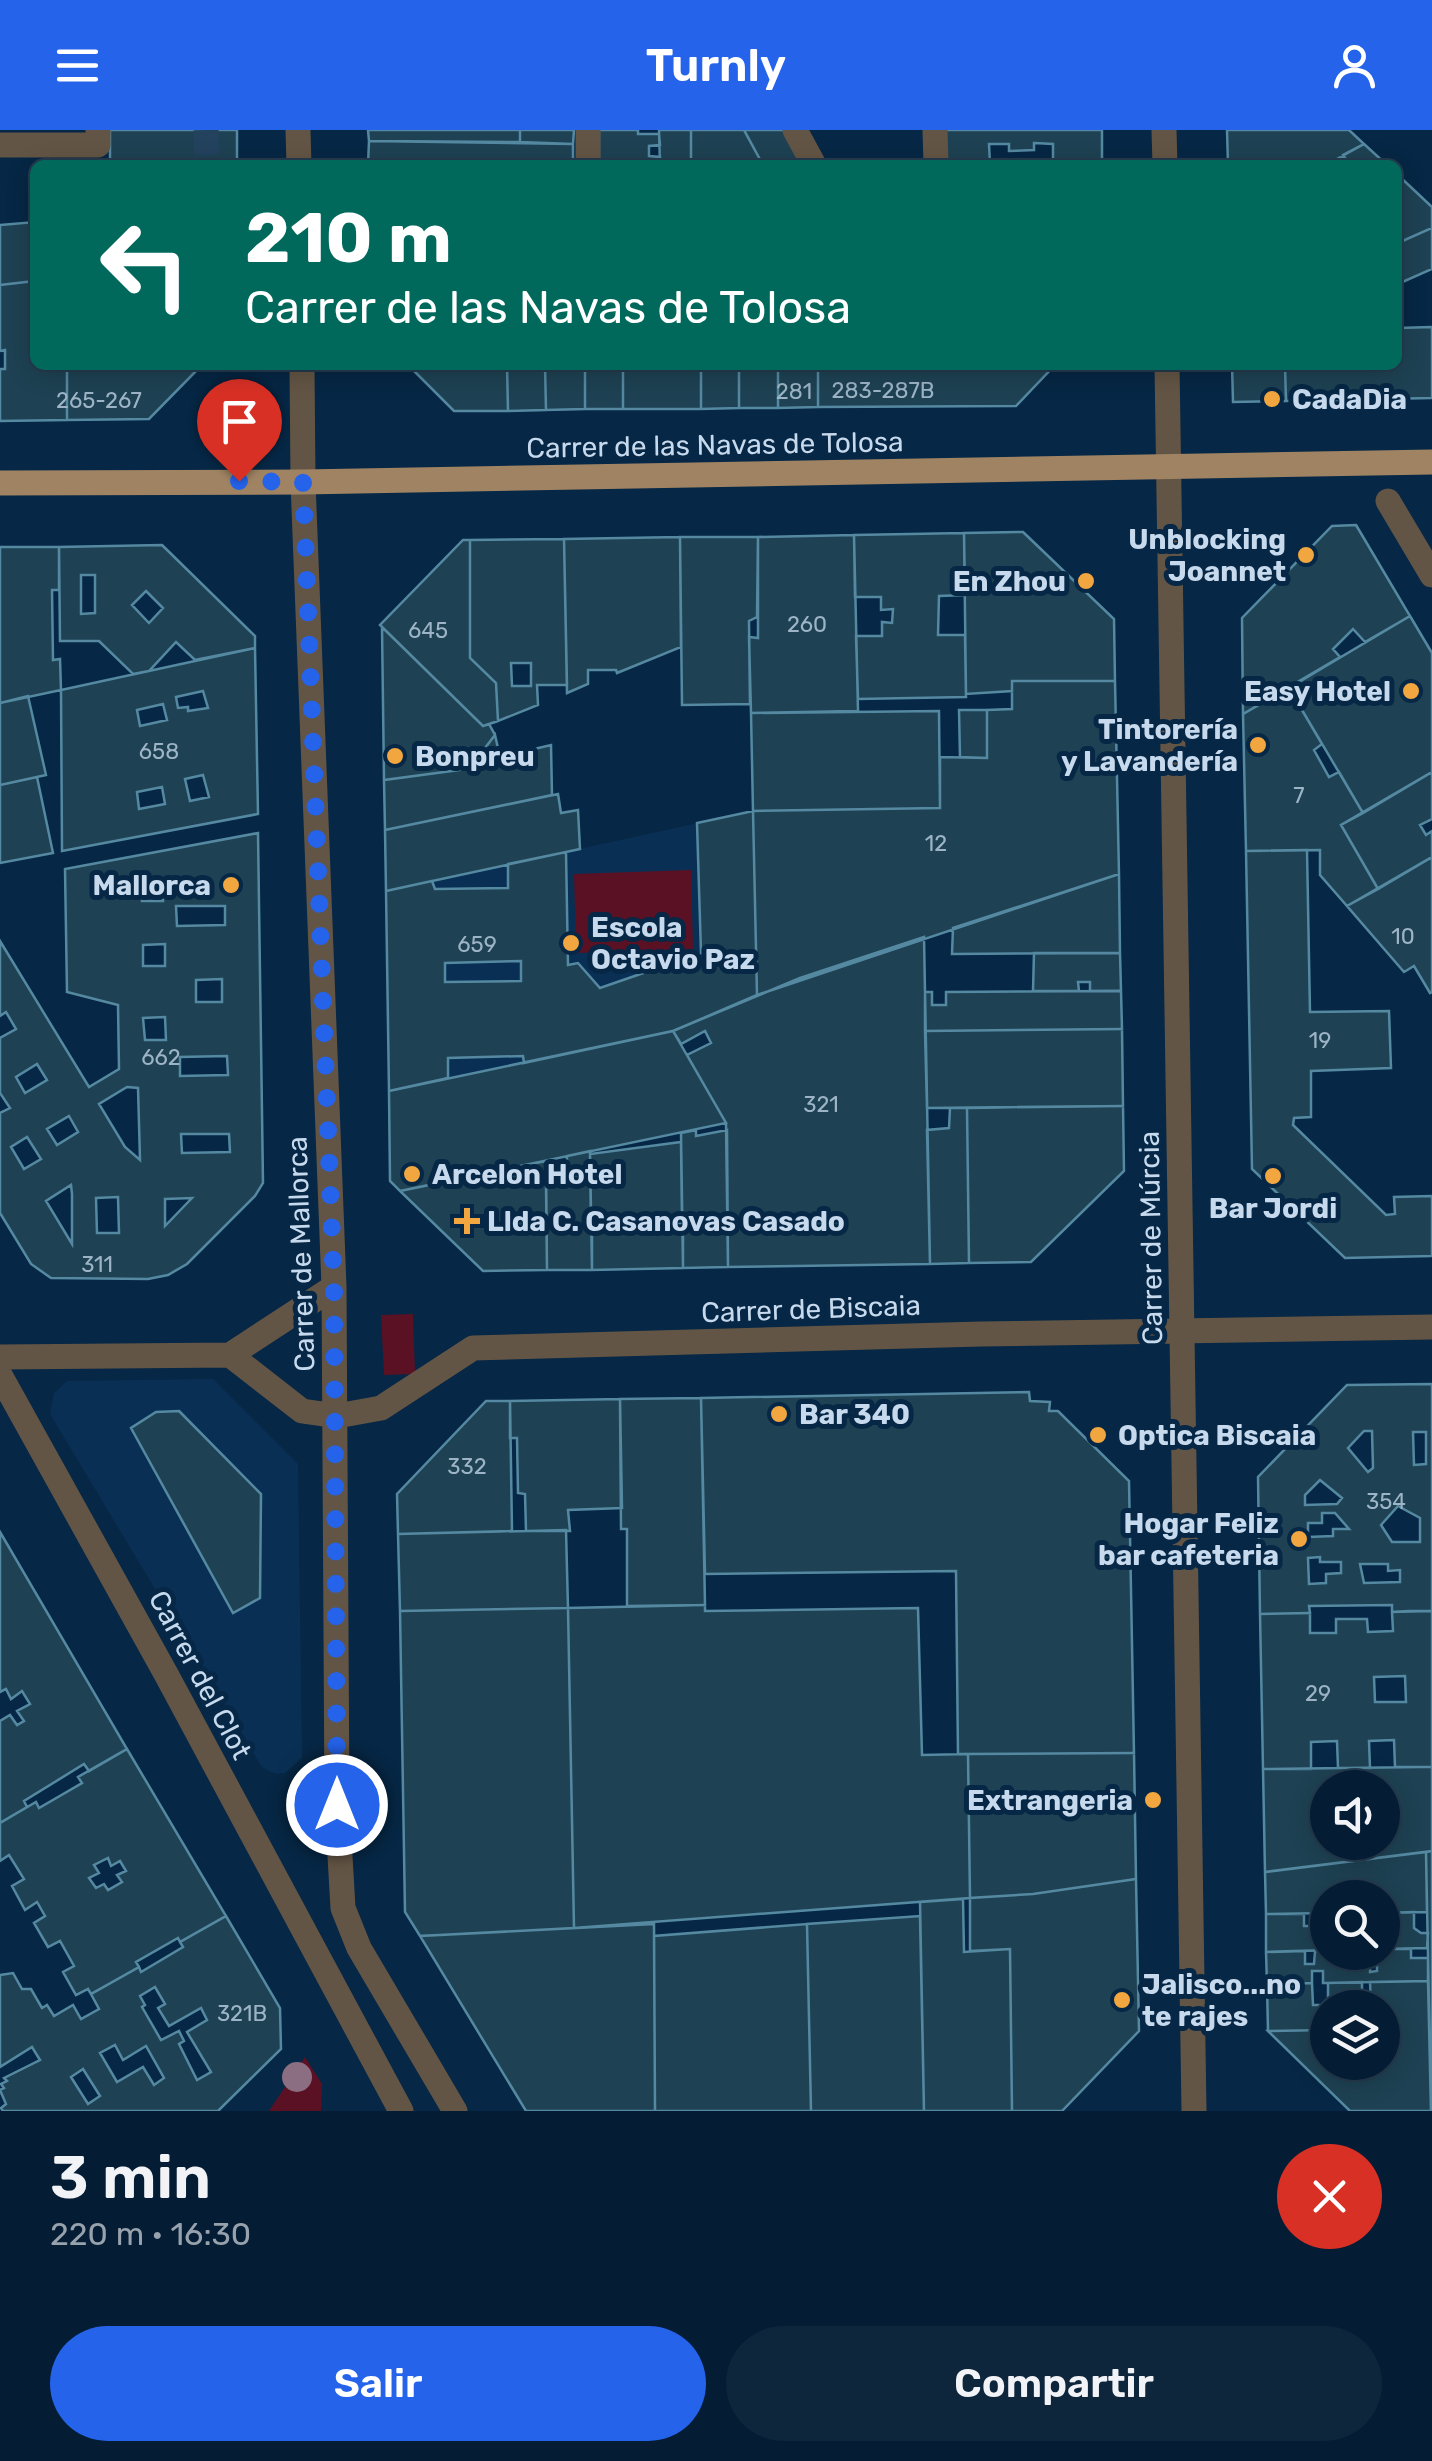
<!DOCTYPE html>
<html lang="es">
<head>
<meta charset="utf-8">
<style>
  :root { --surface:#041d34; --page:#0d263c; --text:#f1f3f6; --muted:#97a2ac; --line:#253b4f; --accent:#2563eb }
  body { margin:0; font-family:Rubik,sans-serif; background:var(--page); color:var(--text); height:100vh; display:flex; flex-direction:column; font-size:38px; white-space:nowrap }
  * { box-sizing:border-box; margin:0 }
  p { font-size:32px; color:var(--muted) }
  .icon { flex:none; width:55px; height:55px; fill:none; stroke:currentColor; stroke-width:2; stroke-linecap:round; stroke-linejoin:round }
  .map { position:relative; height:1981px; overflow:hidden }
  .details { display:flex; flex-direction:column; background:var(--surface); flex:1 }
  .details>* { flex:none }
  .hud { position:absolute; left:30px; top:30px; width:1372px; height:210px; border-radius:15px; box-shadow:0 5px 25px #0003,0 0 0 2px var(--line); background:#00695c; color:#fff; overflow:hidden }
  .controls { position:absolute; left:1310px; top:1640px; display:grid; gap:20px }
  .controls a { display:grid; place-items:center; width:90px; height:90px; border-radius:50%; background:var(--surface); box-shadow:0 5px 25px #0003,0 0 0 2px var(--line); font-size:50px }
  .pin { position:absolute; display:grid; place-items:center; width:85px; height:85px; color:#fff; margin:-102px -42px; border-radius:50% 50% 50% 0; rotate:-45deg; box-shadow:0 0 10px #0007 }
  .pin .icon { rotate:45deg }
  .me { position:absolute; width:110px; margin:-55px; rotate:0deg; stroke-linejoin:round; filter:drop-shadow(0 0 8px #0008) }
  .turn { display:flex; align-items:center; gap:35px; height:210px; padding:0 50px; font-size:45px }
  .turn .icon { width:130px; height:130px; stroke-width:2.5 }
  .turn b { display:block; font-size:70px; line-height:85px }
  .round { display:grid; place-items:center; flex:none; width:105px; height:105px; border-radius:52px; background:var(--page) }
  .head { display:flex; align-items:center; justify-content:space-between; height:170px; padding:0 50px }
  h1 { font-size:60px; font-weight:600; line-height:75px }
  .action { display:flex; gap:20px; margin-top:auto; padding:20px 50px }
  .action a { flex:1; height:115px; border-radius:60px; background:var(--accent); color:#fff; font-size:40px; font-weight:600; line-height:115px; text-align:center }
  .action a+a { background:var(--page); color:var(--text) }
  header { display:flex; justify-content:space-between; align-items:center; height:130px; padding:0 50px; background:var(--accent); color:#fff; font-size:45px; font-weight:600 }
  .map>svg:first-child { display:block }
  .built { fill:#093054 }
  .green { fill:#5b1124 }
  .building { fill:#1e4253; stroke:#5589a2; stroke-width:2.5; fill-rule:evenodd }
  .lines { fill:none; stroke-linecap:round; stroke-linejoin:round }
  .minor-tunnel { stroke:#23425e; stroke-width:25; stroke-dasharray:25 12; stroke-linecap:butt }
  .minor { stroke:#635545; stroke-width:25 }
  .major { stroke:#9f8363; stroke-width:25 }
  .tree { fill:#8b6e82 }
  .route { stroke:#2563eb; stroke-width:18; stroke-dasharray:0 32.4 }
  .poi-dot { fill:#f1a63f; stroke:#062745; stroke-width:4 }
  .labels { text-anchor:middle; dominant-baseline:central; stroke-width:10; stroke-linejoin:round; paint-order:stroke }
  .number-label { font-size:22px; fill:#9db4c6 }
  .poi-label { font-size:28px; font-weight:bold; fill:#c7daed; stroke:#062745; text-anchor:start }
  .street-label { font-size:28px; fill:#c7daed; stroke:#062745 }
</style>
</head>
<body>
<header><svg class="icon" aria-label="menu" viewBox="0 0 24 24"><path d="M4 6h16M4 12h16M4 18h16"/></svg>Turnly<svg class="icon" aria-label="person" viewBox="0 0 24 24"><circle cx="12" cy="8" r="4"/><path d="M4 21q1-7 8-7t8 7"/></svg></header>
<div class="map">
<svg width="1432" height="1981" viewBox="0 0 1432 1981">
  <rect width="100%" height="100%" fill="#062745"/>
  <path class="built" d="M753 681 673 901 389 961 386 761Z
    M213 1249 298 1334 302 1628 285 1643 276 1644 262 1637 50 1284 54 1263 67 1251Z"/>
  <path class="green" d="M691 740 693 819 576 823 574 744Z
    M413 1184 415 1244 384 1245 381 1185Z
    M305 1927 322 1954 321 1981H269Z"/>
  <path class="building" d="M110 0H237V35L110 31Z
    M368 0H520V12L369 11Z
    M520 0H574L573 14 520 12Z
    M599 0H638V4H659L660 15 649 16V26L660 27V35H599Z
    M659 0H691V35H660Z
    M691 0H744L763 35H691Z
    M744 0H789L808 35H763Z
    M938 0H1102V35H939ZM1034 13 1053 14V33L990 34 989 14H1009V21L1034 20Z
    M1227 0H1349L1364 14 1326 35H1228Z
    M369 11 573 14V35H368Z
    M1364 14 1387 35H1343L1348 32 1343 25Z
    M1398 45 1432 77V98L1398 113Z
    M35 92V151L0 155V95Z
    M1432 98V139L1398 154V113Z
    M35 151V235H67V290L0 291V239H5V220L0 221V155Z
    M1432 197V268L1286 271 1285 235H1398V198Z
    M67 235H202L149 289 67 290Z
    M408 235H507L508 281H454Z
    M507 235H545L546 280 508 281Z
    M545 235H585V279L546 280Z
    M585 235H623V279H585Z
    M623 235H701V279H623Z
    M701 235H739V278L701 279Z
    M739 235H778V278H739Z
    M778 235H818V277L778 278Z
    M818 235H1055L1016 276 818 277Z
    M1232 235H1285L1286 271 1233 272Z
    M1356 395 1410 486 1365 512 1353 499 1333 519 1340 527 1243 584 1242 488 1332 396Z
    M1023 402 1114 489 1115 551H1012V561L966 564 964 403Z
    M964 403 965 465 939 466 938 505H965L966 567 858 569 856 506H882V492L892 493 893 479 881 480V467H855L854 405Z
    M854 405 858 581 751 583 749 507 758 508V407Z
    M680 407H758L757 487 749 491 750 574 682 575Z
    M680 407 681 517 617 543 616 540H588V554L567 563 564 409Z
    M564 409 567 555H537L538 575 498 591 496 553 470 528V410ZM511 533H531V556H512Z
    M463 410H470V528L496 553 498 591 483 596 380 495Z
    M162 415 255 506V518L195 530 176 512 149 541 133 544 99 511H60L59 417ZM81 445H95V483L81 484ZM146 461 163 478 149 493 132 475Z
    M0 417H59V460H52L53 530 60 529 61 560 0 573Z
    M1410 486 1432 523V642L1363 683 1289 558Z
    M382 497 483 596 489 594 495 605 482 622 459 640 384 650Z
    M255 518 258 684 62 721 61 560ZM203 561 208 578 188 581V577L178 578 176 567ZM163 574 167 590 140 596 137 580ZM203 645 209 667 190 671 185 649ZM162 657 165 674 139 679 137 662Z
    M1012 551H1115L1119 744 757 865 753 681 940 678V627L987 628V580L1012 579Z
    M1289 558 1322 614 1314 620 1329 647 1339 642 1363 683 1341 695 1378 759 1347 776 1320 745V720L1246 721 1243 584Z
    M28 566 46 645 0 655V573Z
    M959 580H987V628L960 627Z
    M939 581 940 678 753 681 751 583Z
    M495 605 500 627 551 615 552 665 385 700 384 650 459 640 482 622Z
    M1432 642V689L1420 695 1426 705 1432 701V727L1378 759 1341 695Z
    M37 647 53 723 0 733V655Z
    M558 664 561 683 578 680 580 719 386 761 385 700Z
    M753 681 757 865 673 901 524 933 523 926 448 928V948L389 961 386 761 432 751 435 759 508 758V734L566 722 568 835 578 833 600 858 701 823 697 693ZM521 831V851L445 852V833Z
    M258 703 263 1053 255 1066 187 1134 168 1145 148 1149 51 1148 31 1134 0 1083V983L10 978 0 963V908L16 899 6 882 0 886V811L89 957 119 939 118 875 67 862 65 739ZM162 748 163 771H142L141 749ZM176 776H225V795L177 796ZM165 814V836H143V815ZM222 849V872H196V850ZM165 887 166 910H145L143 888ZM227 926 228 945 180 946V927ZM37 934 47 950 25 963 16 947ZM127 957 138 958 140 1030 125 1017 99 974ZM69 986 78 1002 57 1015 47 999ZM181 1004H229L230 1022 182 1023ZM27 1007 41 1029 24 1039 11 1017ZM71 1055 72 1064V1114L46 1071ZM118 1067 119 1103H97L96 1068ZM192 1068 165 1096V1069Z
    M1307 720 1310 882 1389 881 1391 938 1311 941V987L1294 988 1293 995 1386 1085 1395 1084 1394 1067 1432 1066V1126L1345 1128 1252 1039 1246 721Z
    M1432 727V862L1430 863 1414 836 1404 842 1347 776Z
    M1119 744 1120 823 952 824 953 798Z
    M924 807 930 1134 728 1137 726 993 687 925 711 913 705 901 681 914 673 901 800 848Z
    M1034 823H1120L1121 861H1090V852H1078L1079 861H1033Z
    M1121 861 1122 899 925 901V862H932V875H946V862Z
    M1122 899 1123 976 927 978 925 901Z
    M673 901 726 993 400 1061 390 1051 389 961Z
    M1123 976 1124 1041 1031 1132 969 1133 967 978Z
    M950 978H967L969 1133 930 1134 927 1000 949 998Z
    M696 1000V1006L727 1000 728 1137 683 1138 681 1003Z
    M681 1012 682 1093 674 1094V1101H683V1138L592 1140V1102H605V1096H591L590 1024Z
    M590 1021 592 1140H547L546 1054H567V1026Z
    M546 1031 547 1140 483 1141 400 1061Z
    M1432 1254V1481L1392 1482V1475L1309 1476 1310 1483 1260 1484 1258 1347 1347 1255ZM1364 1301H1372L1373 1338 1368 1342 1348 1318ZM1413 1302H1426V1334L1414 1335ZM1320 1350 1342 1368 1337 1374 1305 1375V1365ZM1398 1376 1420 1388V1412H1392L1381 1395ZM1322 1383H1335L1349 1399H1333V1406L1308 1407V1393H1322ZM1320 1427V1432H1341V1443L1326 1444V1453L1309 1454 1308 1428ZM1360 1434H1388V1441L1400 1440V1452L1364 1453Z
    M1029 1262 1030 1271 1050 1272 1049 1281H1058L1129 1351 1134 1623 958 1624 956 1441 705 1444 701 1268Z
    M701 1268 705 1475 627 1476V1399H621L620 1269Z
    M620 1269 622 1378 568 1380 570 1401H526L525 1364 518 1363 517 1308H510V1271Z
    M486 1271H510L512 1401 398 1404 397 1364Z
    M179 1281 261 1364 260 1468 233 1483 131 1298 156 1282Z
    M566 1400 568 1478 400 1481 398 1404Z
    M0 1402 127 1619 89 1641 84 1634 24 1671 27 1677 0 1693V1591L10 1585 17 1595 24 1591 17 1581 30 1574 22 1561 11 1569 6 1559 0 1562Z
    M705 1475V1481L918 1478 922 1625 968 1624 970 1768 574 1798 568 1478Z
    M568 1478 574 1798 420 1806 405 1782 400 1481Z
    M1409 1481H1432V1637H1395L1394 1610 1369 1611 1370 1638H1338L1337 1611 1311 1612V1639H1263L1260 1484 1310 1483V1503H1336V1489H1367L1368 1502 1393 1501 1392 1482ZM1405 1546 1406 1572H1375L1374 1547Z
    M127 1619 226 1786 180 1812 178 1808 136 1832 139 1837 91 1864 88 1859 76 1865 63 1842 74 1836 60 1811 48 1817 34 1793 45 1786 37 1772 25 1780 12 1756 24 1749 9 1725 0 1731V1693L36 1672 39 1678 82 1653 78 1647ZM108 1728 111 1736 120 1731 126 1741 117 1745 122 1752 108 1760 104 1754 96 1758 89 1748 99 1743 94 1735Z
    M1134 1623 1136 1749 1033 1764 970 1768 968 1624Z
    M1420 1637H1432V1721L1265 1742 1263 1639ZM1328 1658H1382V1712H1328Z
    M1432 1721V1981H1431L1426 1722Z
    M1426 1722 1427 1782 1382 1783V1768H1328V1783L1266 1784 1265 1742Z
    M1136 1749 1139 1901 1062 1981H1012L1010 1819 970 1821V1768L1033 1764Z
    M963 1769 964 1822 1010 1819 1012 1981H924L920 1772Z
    M1414 1782V1798L1421 1803H1428L1427 1818 1382 1819V1783Z
    M1266 1784H1304V1796H1326L1328 1820 1266 1822Z
    M226 1786 280 1878 281 1919 218 1981H3L1 1978 6 1974 0 1960 4 1958 1 1954 7 1951 4 1948 40 1930 32 1917 0 1937V1845L13 1843 22 1859H31L42 1878 47 1875 54 1886 73 1875 81 1889 99 1879 91 1864 139 1837 141 1842 183 1817 180 1812ZM155 1857 165 1874 158 1878 169 1896 201 1878 207 1890 187 1902 211 1942 197 1950 179 1914 184 1911 179 1901 161 1910 142 1877 145 1875 140 1866ZM115 1915 123 1930 146 1916 164 1948 154 1955 143 1937 117 1952 100 1923ZM83 1939 100 1966 88 1974 71 1947Z
    M920 1786 924 1981H811L807 1794Z
    M654 1794 655 1981H526L420 1806Z
    M807 1794 811 1981H655L654 1806Z
    M1382 1819H1411V1828H1428V1851L1323 1853V1841H1312V1853L1267 1855 1266 1822 1305 1821V1834H1314L1315 1821 1370 1822V1842L1377 1841V1822H1382Z
    M1428 1851 1431 1981H1350L1268 1901 1328 1900V1932H1382V1878H1371L1370 1852Z
    M1362 1852V1878H1328V1900L1268 1901 1267 1855 1312 1853 1313 1875H1328V1853Z"/>
  <g class="lines">
    <path class="minor-tunnel" d="M206 0 207 35"/>
    <path class="minor" d="M298 0 299 35
      M795 0 814 35
      M935 0 936 35
      M1164 0 1165 35
      M0 15H98V0
      M588 35V0
      M302 235 303 352 334 1157 337 1675 343 1778 359 1818 455 1981
      M1167 235 1194 1981
      M1388 371 1432 445
      M230 1225 302 1281 337 1286 381 1278 473 1218 981 1204 1432 1197
      M0 1227 230 1225 334 1157
      M0 1245 166 1544 401 1981"/>
    <path class="major" d="M0 353 303 352 1432 332"/>
  </g>
  <circle class="tree" cx="297" cy="1947" r="15"/>
  <g class="lines">
    <path class="route" d="M239 351 303 352 334 1157 337 1675"/>
  </g>
  <g class="poi-dot">
    <circle cx="1272" cy="269" r="10"/>
    <circle cx="1306" cy="425" r="10"/>
    <circle cx="1086" cy="451" r="10"/>
    <circle cx="1411" cy="561" r="10"/>
    <circle cx="1258" cy="615" r="10"/>
    <circle cx="395" cy="626" r="10"/>
    <circle cx="231" cy="755" r="10"/>
    <circle cx="571" cy="813" r="10"/>
    <circle cx="412" cy="1044" r="10"/>
    <circle cx="1273" cy="1046" r="10"/>
    <path d="M462 1076h10v10h10v10h-10v10h-10v-10h-10v-10h10z"/>
    <circle cx="779" cy="1284" r="10"/>
    <circle cx="1098" cy="1305" r="10"/>
    <circle cx="1299" cy="1409" r="10"/>
    <circle cx="1153" cy="1670" r="10"/>
    <circle cx="1122" cy="1870" r="10"/>
  </g>
  <g class="labels">
    <g class="number-label">
      <text x="883" y="260">283-287B</text>
      <text x="794" y="261">281</text>
      <text x="99" y="270">265-267</text>
      <text x="807" y="494">260</text>
      <text x="428" y="500">645</text>
      <text x="159" y="621">658</text>
      <text x="1299" y="665">7</text>
      <text x="936" y="713">12</text>
      <text x="1403" y="806">10</text>
      <text x="477" y="814">659</text>
      <text x="1320" y="910">19</text>
      <text x="161" y="927">662</text>
      <text x="821" y="974">321</text>
      <text x="97" y="1134">311</text>
      <text x="467" y="1336">332</text>
      <text x="1386" y="1371">354</text>
      <text x="1318" y="1563">29</text>
      <text x="242" y="1883">321B</text>
    </g>
    <g class="poi-label">
      <text x="1292" y="269">CadaDia</text>
      <text x="1286" y="409" text-anchor="end">Unblocking<tspan x="1286" dy="32">Joannet</tspan></text>
      <text x="1066" y="451" text-anchor="end">En Zhou</text>
      <text x="1391" y="561" text-anchor="end">Easy Hotel</text>
      <text x="1238" y="599" text-anchor="end">Tintorería<tspan x="1238" dy="32">y Lavandería</tspan></text>
      <text x="415" y="626">Bonpreu</text>
      <text x="211" y="755" text-anchor="end">Mallorca</text>
      <text x="591" y="797">Escola<tspan x="591" dy="32">Octavio Paz</tspan></text>
      <text x="432" y="1044">Arcelon Hotel</text>
      <text x="1273" y="1078" text-anchor="middle">Bar Jordi</text>
      <text x="487" y="1091">Llda C. Casanovas Casado</text>
      <text x="799" y="1284">Bar 340</text>
      <text x="1118" y="1305">Optica Biscaia</text>
      <text x="1279" y="1393" text-anchor="end">Hogar Feliz<tspan x="1279" dy="32">bar cafeteria</tspan></text>
      <text x="1133" y="1670" text-anchor="end">Extrangeria</text>
      <text x="1142" y="1854">Jalisco...no<tspan x="1142" dy="32">te rajes</tspan></text>
    </g>
    <g class="street-label">
      <text transform="translate(715 315) rotate(-1)">Carrer de las Navas de Tolosa</text>
      <text transform="translate(1151 1108) rotate(-91)">Carrer de Múrcia</text>
      <text transform="translate(301 1124) rotate(-92)">Carrer de Mallorca</text>
      <text transform="translate(811 1179) rotate(-2)">Carrer de Biscaia</text>
      <text transform="translate(200 1545) rotate(62)">Carrer del Clot</text>
    </g>
  </g>
</svg>
<div class="controls">
<a><svg class="icon" aria-label="sound" viewBox="0 0 24 24"><path d="M4 9h4l5-4v14l-5-4H4zM17 9q2 3 0 6"/></svg></a>
<a><svg class="icon" aria-label="search" viewBox="0 0 24 24"><circle cx="10" cy="10" r="6"/><path d="M15 15l6 6"/></svg></a>
<a><svg class="icon" aria-label="layers" viewBox="0 0 24 24"><path d="M12 4l9 5-9 5-9-5zM3 14l9 5 9-5"/></svg></a>
</div>
<div class="pin" style="left:239px;top:351px;background:#d93025"><svg class="icon" aria-label="arrive" viewBox="0 0 24 24"><path d="M6 21V4h12l-3 4 3 4H6"/></svg></div>
<svg class="me" style="left:337px;top:1675px" viewBox="-20 -20 40 40"><circle r="17" fill="#2563eb" stroke="#fff" stroke-width="3"/><path d="M0-11L8 9 0 5-8 9z" fill="#fff"/></svg>
<div class="hud">
<div class="turn"><svg class="icon" aria-label="left" viewBox="0 0 24 24"><path d="M17 20v-9H6M10 6l-5 5 5 5"/></svg><div><b>210 m</b>Carrer de las Navas de Tolosa</div></div>
</div>
</div>
<section class="details">
<div class="head"><div><h1>3 min</h1><p>220 m · 16:30</p></div><a class="round" style="background:#d93025;color:#fff"><svg class="icon" aria-label="close" viewBox="0 0 24 24"><path d="M6 6l12 12M18 6L6 18"/></svg></a></div>
<div class="action"><a>Salir</a><a>Compartir</a></div>
</section>
</body>
</html>
